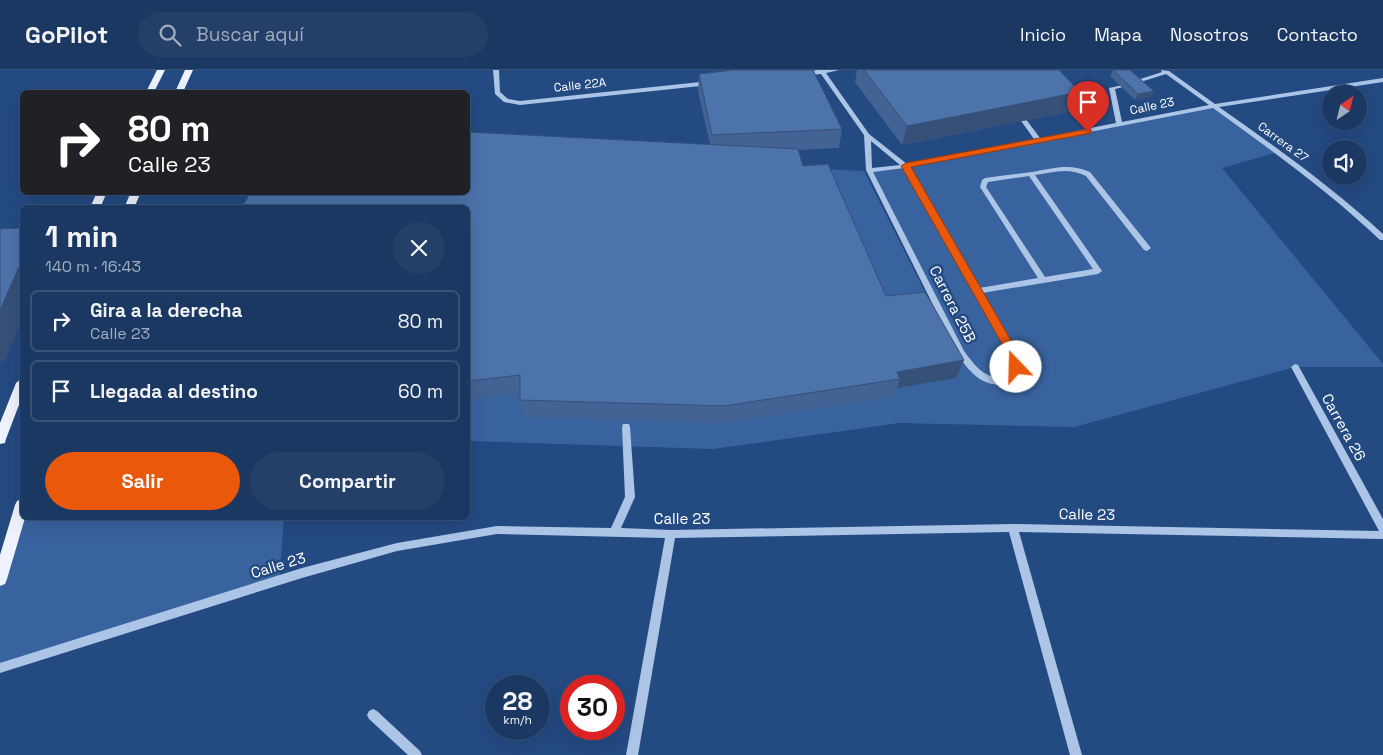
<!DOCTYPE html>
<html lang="es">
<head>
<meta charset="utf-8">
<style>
  :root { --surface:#1b3862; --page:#243f68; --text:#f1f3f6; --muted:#a0acbe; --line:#395277; --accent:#ea580c }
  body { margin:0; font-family:"Space Grotesk",sans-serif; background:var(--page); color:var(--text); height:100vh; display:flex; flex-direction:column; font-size:19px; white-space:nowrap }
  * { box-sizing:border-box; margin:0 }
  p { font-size:16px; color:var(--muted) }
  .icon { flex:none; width:28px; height:28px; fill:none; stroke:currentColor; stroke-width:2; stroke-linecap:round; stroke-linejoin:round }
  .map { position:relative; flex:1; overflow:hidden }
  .sheet { position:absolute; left:20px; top:135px; width:450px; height:315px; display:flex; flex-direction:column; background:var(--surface); border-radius:8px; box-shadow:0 5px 20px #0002,0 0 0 1px var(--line) }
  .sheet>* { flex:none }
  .top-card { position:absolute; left:20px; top:20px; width:450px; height:105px; border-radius:8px; box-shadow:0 5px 20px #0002,0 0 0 1px var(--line); background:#202124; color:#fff; overflow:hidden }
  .needle { width:32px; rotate:35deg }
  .fabs { position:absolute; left:1322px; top:15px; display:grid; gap:10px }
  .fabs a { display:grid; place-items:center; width:45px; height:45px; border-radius:50%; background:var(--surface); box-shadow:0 5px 20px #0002,0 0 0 1px var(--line); font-size:25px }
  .speed { position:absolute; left:485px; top:605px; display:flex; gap:10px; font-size:25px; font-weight:700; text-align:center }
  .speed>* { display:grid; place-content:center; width:65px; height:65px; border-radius:50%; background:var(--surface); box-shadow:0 5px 20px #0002,0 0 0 1px var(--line); line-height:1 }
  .speed small { font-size:12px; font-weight:400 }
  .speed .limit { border:8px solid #d22; background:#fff; color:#111 }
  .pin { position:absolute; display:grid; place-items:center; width:42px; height:42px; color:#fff; margin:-51px -21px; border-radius:50% 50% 50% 0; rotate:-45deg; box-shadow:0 0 5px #0007 }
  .pin .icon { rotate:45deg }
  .me { position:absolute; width:55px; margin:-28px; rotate:339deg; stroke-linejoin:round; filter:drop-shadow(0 0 4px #0008) }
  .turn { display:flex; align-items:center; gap:18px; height:105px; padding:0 25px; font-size:22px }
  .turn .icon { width:65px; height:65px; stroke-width:2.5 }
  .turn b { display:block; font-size:35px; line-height:42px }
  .round { display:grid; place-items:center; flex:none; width:52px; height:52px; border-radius:26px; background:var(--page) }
  .summary { display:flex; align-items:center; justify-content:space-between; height:85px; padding:0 25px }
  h1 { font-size:30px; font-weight:700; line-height:38px }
  .action { display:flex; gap:10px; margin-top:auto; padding:10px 25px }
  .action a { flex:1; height:58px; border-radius:30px; background:var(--accent); color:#fff; font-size:20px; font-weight:700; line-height:58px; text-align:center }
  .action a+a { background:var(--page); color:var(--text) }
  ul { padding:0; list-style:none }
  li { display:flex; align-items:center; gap:15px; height:62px; margin:0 10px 8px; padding:0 15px; border:2px solid var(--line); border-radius:8px }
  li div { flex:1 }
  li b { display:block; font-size:19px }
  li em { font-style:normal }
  header { display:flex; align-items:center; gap:30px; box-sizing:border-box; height:70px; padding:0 25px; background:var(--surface); border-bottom:1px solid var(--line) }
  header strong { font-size:24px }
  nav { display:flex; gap:28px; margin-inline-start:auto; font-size:18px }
  .search { width:350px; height:45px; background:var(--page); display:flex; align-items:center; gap:12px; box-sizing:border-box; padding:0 18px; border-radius:28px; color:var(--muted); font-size:19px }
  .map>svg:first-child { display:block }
  .green { fill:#39639f }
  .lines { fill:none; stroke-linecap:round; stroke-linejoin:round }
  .minor { fill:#acc5e7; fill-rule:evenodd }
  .major { fill:#eef3fd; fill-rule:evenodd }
  .wall { fill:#426393 }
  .shaded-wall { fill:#365078 }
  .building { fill:#4d73ab; stroke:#365078 }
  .route { fill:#ea580c; stroke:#983908 }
  .labels { text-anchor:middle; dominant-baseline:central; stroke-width:5; stroke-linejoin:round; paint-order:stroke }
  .far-street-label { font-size:12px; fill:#fff; stroke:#244a82 }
  .street-label { font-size:15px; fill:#fff; stroke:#244a82 }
</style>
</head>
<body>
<header>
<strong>GoPilot</strong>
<div class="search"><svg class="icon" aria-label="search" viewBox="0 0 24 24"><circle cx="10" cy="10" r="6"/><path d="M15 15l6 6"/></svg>Buscar aquí</div>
<nav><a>Inicio</a><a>Mapa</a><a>Nosotros</a><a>Contacto</a></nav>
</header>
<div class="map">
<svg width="1383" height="685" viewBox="0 0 1383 685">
  <rect width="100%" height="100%" fill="#244a82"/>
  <path class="green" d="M1213 36 1278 82 1222 98 1383 294V297H1295L1074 357 900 353 713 379 468 371V138H264L468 122 524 85 864 101 929 230H934L869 100 906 96Z
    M22 435V448H284L279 511 0 598V509Z"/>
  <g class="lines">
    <path class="minor" d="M493 0H499L500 22 508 29 520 31 710 11 713 13 710 15 520 35 504 32 495 24Z
      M818 0H839L826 3 869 64 907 94 1034 69 1014 41 1017 39 1019 40 1040 68 1116 53 1109 18 1123 15V17L1115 19 1122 52 1209 35 1166 4 1134 14 1131 12 1162 2 1161 0 1169 1 1215 34 1383 8V12L1219 37C1276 77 1332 117 1383 164V170H1380C1328 121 1271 80 1213 38L910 97 979 218 1038 208 980 117 982 110 985 108C1001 106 1017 104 1032 102 1053 98 1071 93 1090 102L1151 178 1147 181 1144 180 1086 106C1069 97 1053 102 1035 105L1102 201 1098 204 982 223C990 237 1021 284 1020 298 1017 321 990 317 977 307 969 301 962 291 957 283L866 100 864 65 821 4 802 6 799 4 802 2ZM871 71 900 95 872 98ZM904 98 1006 279C1010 291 1016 299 1004 309 983 307 976 297 964 281L873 102ZM1029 106 1093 199 1045 207 986 117 988 112Z
      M1295 294 1298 295 1383 449V469L1019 462 1082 685H1070L1009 462 675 468 638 685H626L665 468 497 464 397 481 302 508 0 603V593L302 498 397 473 497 456 611 458 625 427 622 357 623 354H629L630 357 635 427 621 458 671 460 1013 454 1379 461 1291 297Z
      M373 639 377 641 420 681 422 685H408L369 649 367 645 369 641Z"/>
    <path class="major" d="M157 0H165L154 22H146Z
      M185 0H193L183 22H175Z
      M97 122H107L100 138H90Z
      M131 122H141L134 138H124Z
      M22 308V327L6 369 5 373 0 374V353L16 313Z
      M22 429V448H25L7 509 5 514 0 516V485L15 435 17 431Z"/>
  </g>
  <path class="wall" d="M857 0H1059L1072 41 902 75 855 12Z
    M1113 0 1154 21 1151 27 1135 30 1110 6Z
    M699 4 842 59 839 78 798 80 803 96 886 226 964 290 956 308 897 318 894 327 723 353 525 347 520 330V323L468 329V138L710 74 698 22Z"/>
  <path class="shaded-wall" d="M1154 21 1151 27 1135 30 1138 24Z
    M1080 22 1072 41 902 75 907 56Z
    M22 190V250L5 291 0 292V240Z
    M964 290 956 308 897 318 900 309 897 302Z"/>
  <path class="building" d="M733 0H813L842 59 712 65 699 4Z
    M864 0H1059L1080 22 907 56Z
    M1113 0H1130L1154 21 1138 24Z
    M468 62 798 79 803 96 828 94 886 226 925 222 964 290 897 302 900 309 724 336 520 330V305L468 311V138H241L251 122H468Z
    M22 158V190L0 240V159Z"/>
  <path class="route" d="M1088 59 1091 60V63L911 97 1016 279 1022 297 1016 301 1012 300 1005 279 901 96 906 93Z"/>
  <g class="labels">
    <g class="far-street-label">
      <text transform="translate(580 15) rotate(-6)">Calle 22A</text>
      <text transform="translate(1152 36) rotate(-12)">Calle 23</text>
      <text transform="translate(1283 72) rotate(36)">Carrera 27</text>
    </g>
    <g class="street-label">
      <text transform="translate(953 234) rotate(63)">Carrera 25B</text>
      <text transform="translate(1344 357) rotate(61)">Carrera 26</text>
      <text transform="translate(1087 444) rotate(1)">Calle 23</text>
      <text x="682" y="448">Calle 23</text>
      <text transform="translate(278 495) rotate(-17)">Calle 23</text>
    </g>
  </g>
</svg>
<div class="fabs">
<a><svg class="needle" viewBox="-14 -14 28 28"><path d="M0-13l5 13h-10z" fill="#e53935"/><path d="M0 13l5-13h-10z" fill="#a0acbe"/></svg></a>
<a><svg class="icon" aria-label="sound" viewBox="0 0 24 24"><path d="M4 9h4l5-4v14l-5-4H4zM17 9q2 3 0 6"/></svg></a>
</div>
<div class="speed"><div>28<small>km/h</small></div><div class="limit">30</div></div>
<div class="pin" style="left:1088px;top:62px;background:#d93025"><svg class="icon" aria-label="arrive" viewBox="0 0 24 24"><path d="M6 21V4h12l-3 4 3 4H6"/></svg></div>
<svg class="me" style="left:1016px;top:297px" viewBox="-20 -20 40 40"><circle r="19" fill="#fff"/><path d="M0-13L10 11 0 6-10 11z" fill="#ea580c"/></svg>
<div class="top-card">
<div class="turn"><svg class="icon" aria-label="right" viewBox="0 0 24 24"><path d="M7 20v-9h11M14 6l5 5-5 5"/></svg><div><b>80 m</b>Calle 23</div></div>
</div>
<section class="sheet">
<div class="summary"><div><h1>1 min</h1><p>140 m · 16:43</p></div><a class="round"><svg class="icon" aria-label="close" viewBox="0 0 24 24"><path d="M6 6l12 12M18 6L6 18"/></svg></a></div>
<ul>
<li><svg class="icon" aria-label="right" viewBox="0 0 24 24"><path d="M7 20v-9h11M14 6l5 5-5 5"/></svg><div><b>Gira a la derecha</b><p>Calle 23</p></div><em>80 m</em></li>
<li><svg class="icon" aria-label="arrive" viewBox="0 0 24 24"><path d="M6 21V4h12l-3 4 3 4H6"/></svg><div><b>Llegada al destino</b></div><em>60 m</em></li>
</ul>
<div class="action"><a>Salir</a><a>Compartir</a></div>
</section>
</div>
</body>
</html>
